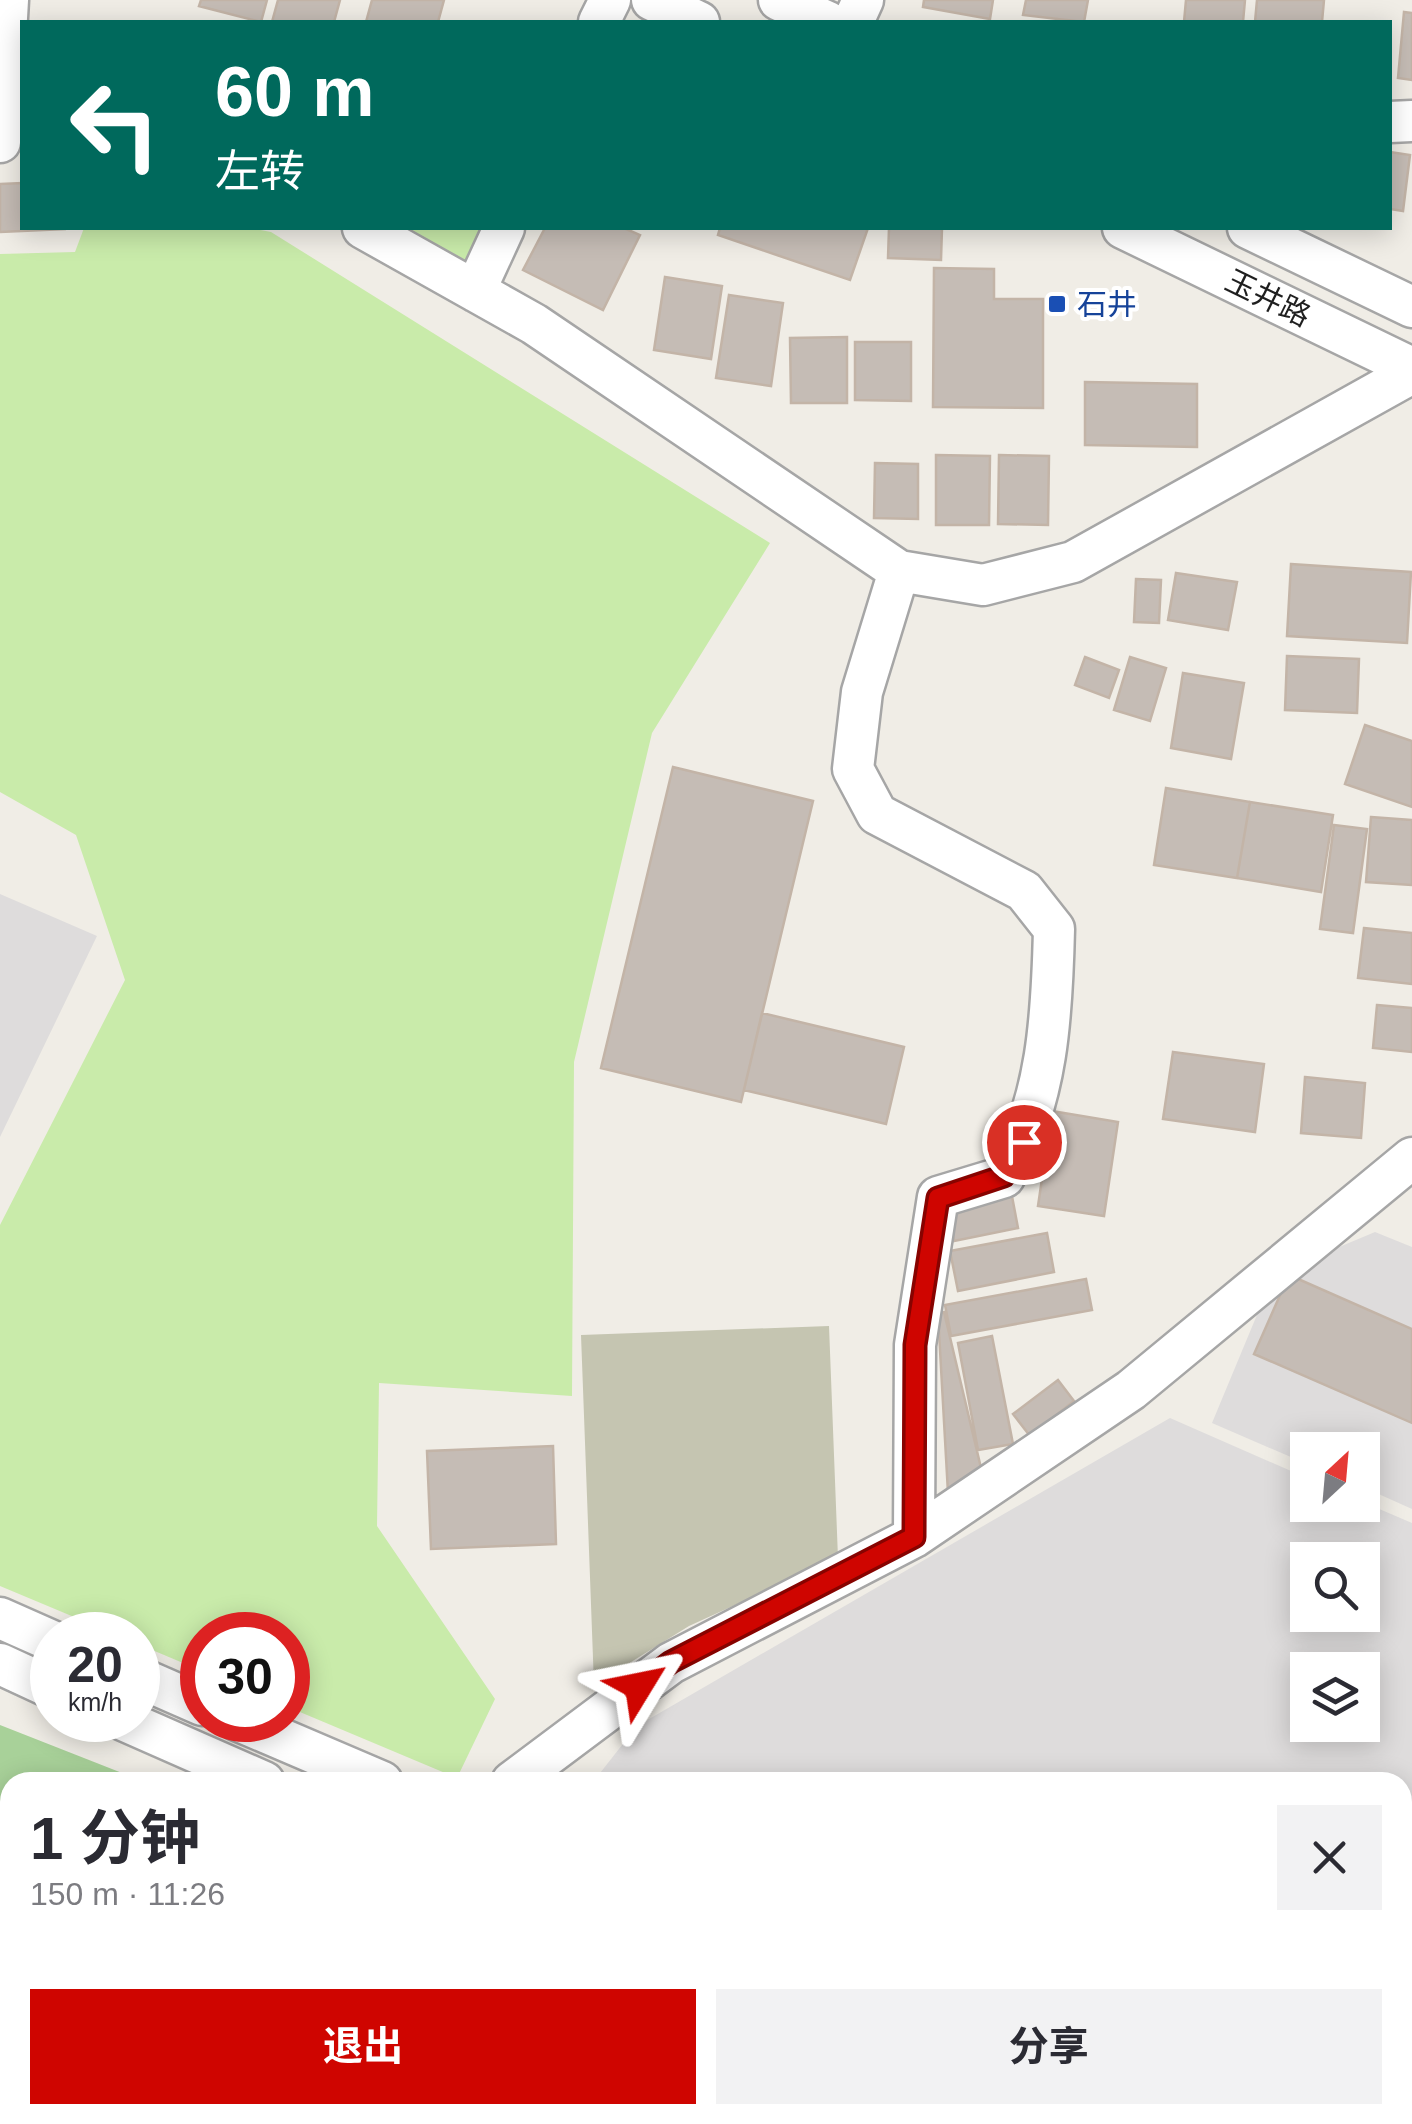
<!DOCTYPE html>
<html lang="zh">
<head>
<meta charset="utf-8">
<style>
  :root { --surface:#fff; --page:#f2f2f3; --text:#2b2b33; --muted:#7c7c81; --accent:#cf0500 }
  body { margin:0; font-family:Arial,"Noto Sans SC",sans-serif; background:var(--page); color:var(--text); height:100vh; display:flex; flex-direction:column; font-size:38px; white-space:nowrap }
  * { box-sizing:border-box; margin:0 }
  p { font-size:32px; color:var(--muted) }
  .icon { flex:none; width:55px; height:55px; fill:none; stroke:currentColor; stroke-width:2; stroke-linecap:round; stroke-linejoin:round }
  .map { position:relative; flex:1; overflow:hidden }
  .details { position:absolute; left:0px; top:1772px; width:1412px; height:352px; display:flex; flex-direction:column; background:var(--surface); border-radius:30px 30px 0 0; box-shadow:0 5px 25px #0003 }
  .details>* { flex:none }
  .guide { position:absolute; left:20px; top:20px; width:1372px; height:210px; border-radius:0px; box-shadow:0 5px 25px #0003; background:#00695c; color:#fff; overflow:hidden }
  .needle { width:65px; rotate:26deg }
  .tools { position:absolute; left:1290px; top:1432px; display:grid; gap:20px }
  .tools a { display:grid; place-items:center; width:90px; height:90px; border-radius:0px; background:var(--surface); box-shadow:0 5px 25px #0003; font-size:50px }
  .speed { position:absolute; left:30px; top:1612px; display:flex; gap:20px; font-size:50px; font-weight:700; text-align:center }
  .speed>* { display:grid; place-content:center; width:130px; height:130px; border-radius:50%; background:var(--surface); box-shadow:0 5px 25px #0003; line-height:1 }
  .speed small { font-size:25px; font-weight:400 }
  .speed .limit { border:15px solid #d22; background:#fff; color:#111 }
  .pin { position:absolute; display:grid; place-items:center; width:85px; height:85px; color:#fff; margin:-42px; border:5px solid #fff; border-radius:50%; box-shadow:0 2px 10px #0007 }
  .me { position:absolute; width:110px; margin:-55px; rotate:55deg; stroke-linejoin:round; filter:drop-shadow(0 0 8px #0008) }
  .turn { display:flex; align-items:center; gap:35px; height:210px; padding:0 30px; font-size:45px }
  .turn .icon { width:130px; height:130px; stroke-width:2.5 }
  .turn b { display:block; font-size:70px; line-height:85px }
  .round { display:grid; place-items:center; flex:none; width:105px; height:105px; border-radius:0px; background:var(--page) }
  .head { display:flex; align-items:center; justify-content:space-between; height:170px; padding:0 30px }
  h1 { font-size:60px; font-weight:700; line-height:75px }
  .button { display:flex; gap:20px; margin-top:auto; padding:20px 30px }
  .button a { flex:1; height:115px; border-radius:0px; background:var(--accent); color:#fff; font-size:40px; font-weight:700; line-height:115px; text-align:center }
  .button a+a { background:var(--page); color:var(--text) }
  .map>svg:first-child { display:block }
  .residential { fill:#dedcdc; fill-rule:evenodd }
  .construction { fill:#c5c5b1 }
  .grass { fill:#c9ebaa }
  .forest { fill:#a8d199 }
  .building { fill:#c5bcb5; stroke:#c3b4a7; stroke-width:2.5 }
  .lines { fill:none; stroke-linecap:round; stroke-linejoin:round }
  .minor-casing { stroke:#a6a6a6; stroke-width:45 }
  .minor { stroke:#fff; stroke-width:40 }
  .route-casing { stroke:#870300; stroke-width:25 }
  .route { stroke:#cf0500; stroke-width:18 }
  .transit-dot { fill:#1a4fb4; stroke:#fff; stroke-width:4 }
  .labels { text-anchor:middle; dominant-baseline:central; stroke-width:8; stroke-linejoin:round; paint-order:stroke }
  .street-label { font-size:30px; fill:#1f1f1f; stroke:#fff }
  .transit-label { font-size:30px; fill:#164399; stroke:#fff; text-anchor:start }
</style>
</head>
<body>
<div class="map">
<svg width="1412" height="2124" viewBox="0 0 1412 2124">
  <rect width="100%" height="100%" fill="#f0ede6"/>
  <path class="residential" d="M0 894 97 936 0 1137Z
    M1375 1232 1412 1247V1509L1363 1487 1362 1450H1308L1307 1464 1212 1423 1269 1286 1301 1263Z
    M1170 1418 1307 1478 1308 1505H1362L1363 1502 1412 1523V2124H1345L1323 2115H1402V1782H593L637 1726ZM1308 1560H1362V1615H1308ZM1308 1670H1362V1725H1308Z"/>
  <path class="construction" d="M829 1326 838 1558 689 1626 594 1685 581 1335Z"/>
  <path class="grass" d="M84 228H250L271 232 770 543 652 733 574 1062 572 1396 379 1383 377 1526 495 1699 457 1778 288 1707V1635H202V1671L138 1644V1635H117L0 1586V1225L125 980 76 835 0 792V254L75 252Z
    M402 228H493L474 268Z
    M332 2115H886L882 2124H327Z"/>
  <path class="forest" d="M0 1725 145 1782H10V1933L0 1926Z"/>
  <path class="building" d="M201 0H267L261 22 199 6Z
    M278 0H340L334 22H272Z
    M372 0H444L438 22H366Z
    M924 0H993L990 19 923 7Z
    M1026 0H1088L1084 22 1023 15Z
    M1186 0H1245L1243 22H1184Z
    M1257 0H1324L1322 22H1255Z
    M1404 12 1412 13V80L1398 78Z
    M1390 152 1410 155 1403 211 1390 209Z
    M22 183V228L66 229 0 232V184Z
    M545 228H624L640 235 603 310 523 270Z
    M720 228H868L850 280 718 235Z
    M889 228H942L941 260 888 258Z
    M934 268 994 269V299H1043V408L933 407Z
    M665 277 722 286 711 359 654 350Z
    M729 295 783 303 771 386 716 378Z
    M847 337V403H791L790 338Z
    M855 342H911V401L855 400Z
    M1085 382 1197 384V447L1085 445Z
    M936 455 990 456 989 525H936Z
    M999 455 1049 456 1048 525 998 524Z
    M875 463 918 464V519L874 518Z
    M1291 564 1411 572 1407 643 1287 636Z
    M1176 573 1237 582 1228 630 1168 620Z
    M1136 579 1161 580 1159 623 1134 622Z
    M1287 656 1359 659 1357 713 1285 710Z
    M1085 657 1119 670 1109 698 1075 685Z
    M1130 657 1166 668 1150 721 1114 710Z
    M1183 673 1244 683 1231 759 1171 748Z
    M1365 725 1412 741V807L1345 784Z
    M673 767 813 801 741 1102 601 1068Z
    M1166 788 1250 802 1237 878 1154 865Z
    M1250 802 1333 815 1321 892 1237 878Z
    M1371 817 1412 820V885L1366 882Z
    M1334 825 1367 829 1353 933 1320 929Z
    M1364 928 1412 933V984L1358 978Z
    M1377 1005 1412 1008V1052L1373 1048Z
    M762 1013 904 1047 886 1124 744 1090Z
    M1173 1052 1264 1064 1255 1132 1163 1119Z
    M1305 1077 1365 1083 1361 1138 1301 1133Z
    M1052 1111 1118 1122 1104 1216 1038 1206Z
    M1011 1191 1018 1228 954 1241 947 1202Z
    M1047 1233 1054 1272 958 1291 950 1251Z
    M1289 1275 1412 1329V1423L1254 1354Z
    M1086 1279 1092 1310 951 1336 945 1305Z
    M944 1312 981 1468 948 1493 938 1314Z
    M992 1336 1013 1444 978 1450 958 1343Z
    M1058 1380 1074 1401 1030 1436 1013 1414Z
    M553 1446 556 1544 431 1549 427 1451Z
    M0 1986 10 1993V2032L0 2045Z
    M172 2115H234L246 2124H165Z"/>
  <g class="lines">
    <g class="minor-casing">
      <path id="minor" d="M652 0 699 22
        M779 0 828 22
        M599 22 610 0
        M853 22 863 0
        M1390 122 1412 121
        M0 142 8 0
        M363 228 534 324 899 571 983 585 1073 562 1412 373
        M1123 228 1412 368
        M1248 228 1412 307
        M475 291 504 228
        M899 571 862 692 853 769 877 814 1024 891 1054 929C1052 1015 1048 1100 1004 1177L938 1197 915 1345 914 1537
        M0 1618 52 1641
        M0 1664 52 1688
        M138 1677 202 1705
        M123 1720 264 1782
        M237 1720 382 1782
        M512 1782 671 1663 914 1537 1131 1390 1412 1158
        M0 2098 10 2083
        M1089 2115 1111 2124
        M1190 2115 1212 2124
        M289 2124 295 2115"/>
    </g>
    <use href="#minor" class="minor"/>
  </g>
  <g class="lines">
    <g class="route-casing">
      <path id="route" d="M639 1686 671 1662 914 1537 915 1345 938 1198 1004 1176 1024 1142"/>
    </g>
    <use href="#route" class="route"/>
  </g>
  <rect class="transit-dot" x="1047" y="294" width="20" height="20" rx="5"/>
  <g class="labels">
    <g class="street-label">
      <text transform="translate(1268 298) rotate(26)">玉井路</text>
    </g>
    <g class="transit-label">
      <text x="1077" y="304">石井</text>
    </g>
  </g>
</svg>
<div class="tools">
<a><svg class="needle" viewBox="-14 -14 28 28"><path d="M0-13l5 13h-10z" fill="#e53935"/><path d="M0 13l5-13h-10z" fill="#7c7c81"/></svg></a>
<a><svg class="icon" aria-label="search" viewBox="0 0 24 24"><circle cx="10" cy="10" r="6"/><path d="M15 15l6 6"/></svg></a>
<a><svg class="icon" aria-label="layers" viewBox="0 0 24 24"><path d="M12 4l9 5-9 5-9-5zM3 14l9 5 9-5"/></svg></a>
</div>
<div class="speed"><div>20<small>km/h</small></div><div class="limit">30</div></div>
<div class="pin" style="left:1024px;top:1142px;background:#d93025"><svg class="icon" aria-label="arrive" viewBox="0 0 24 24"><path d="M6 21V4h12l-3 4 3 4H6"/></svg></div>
<svg class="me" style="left:639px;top:1686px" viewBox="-20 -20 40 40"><path d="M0-17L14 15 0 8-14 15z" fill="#cf0500" stroke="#fff" stroke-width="4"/></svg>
<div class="guide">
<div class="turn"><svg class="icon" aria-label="left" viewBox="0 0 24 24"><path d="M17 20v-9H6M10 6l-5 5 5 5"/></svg><div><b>60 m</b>左转</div></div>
</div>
<section class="details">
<div class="head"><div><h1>1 分钟</h1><p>150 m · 11:26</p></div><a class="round"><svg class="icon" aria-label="close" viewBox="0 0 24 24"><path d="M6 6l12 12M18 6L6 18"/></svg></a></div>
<div class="button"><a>退出</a><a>分享</a></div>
</section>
</div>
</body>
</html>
